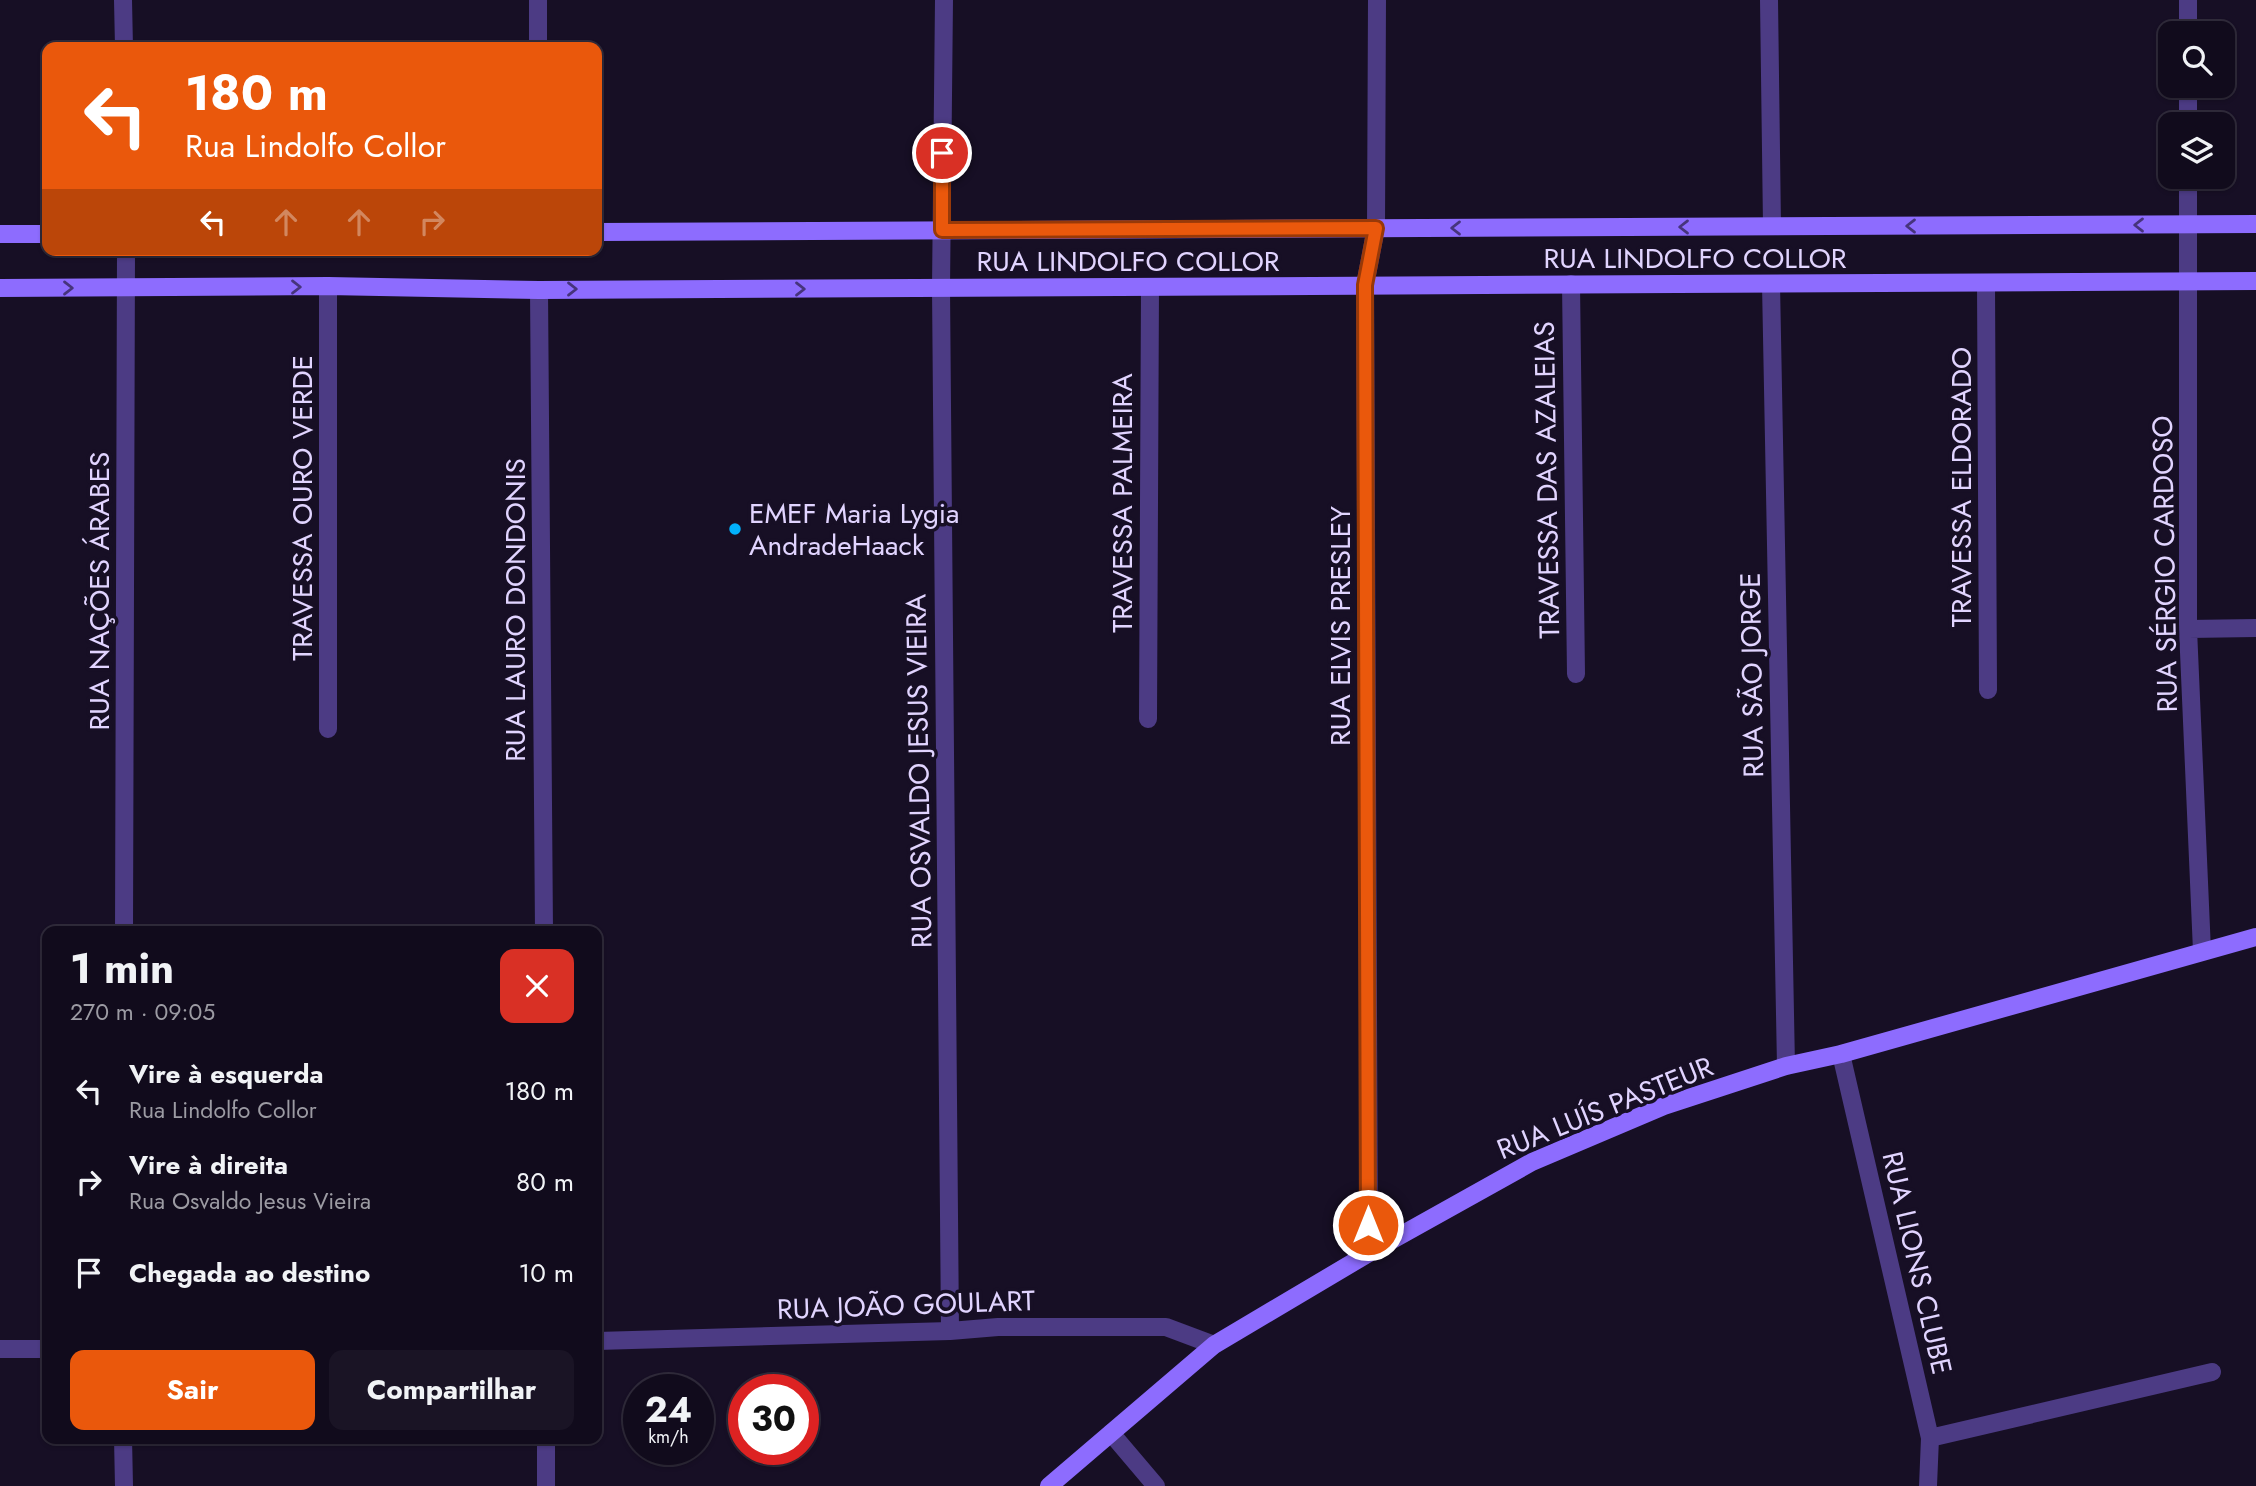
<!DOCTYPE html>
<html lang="pt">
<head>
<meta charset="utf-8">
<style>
  :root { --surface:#110b1c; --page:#1a1425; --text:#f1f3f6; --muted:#9c9ba3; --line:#302b3b; --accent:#ea580c }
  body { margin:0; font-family:Jost,sans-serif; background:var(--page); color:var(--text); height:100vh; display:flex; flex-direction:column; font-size:26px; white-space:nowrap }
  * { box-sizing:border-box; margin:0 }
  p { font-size:23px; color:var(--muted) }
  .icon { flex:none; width:38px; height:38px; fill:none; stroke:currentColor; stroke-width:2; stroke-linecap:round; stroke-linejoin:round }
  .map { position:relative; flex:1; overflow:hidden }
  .side { position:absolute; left:42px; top:926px; width:560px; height:518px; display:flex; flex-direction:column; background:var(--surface); border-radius:14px; box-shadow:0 2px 5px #0004,0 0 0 2px var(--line) }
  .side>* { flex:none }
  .top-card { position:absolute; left:42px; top:42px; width:560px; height:214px; border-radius:14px; box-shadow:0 2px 5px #0004,0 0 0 2px var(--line); background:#ea580c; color:#fff; overflow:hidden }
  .buttons { position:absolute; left:2158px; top:21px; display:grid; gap:14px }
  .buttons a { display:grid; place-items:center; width:77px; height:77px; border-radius:14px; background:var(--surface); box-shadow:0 2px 5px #0004,0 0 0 2px var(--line); font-size:35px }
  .speed { position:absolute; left:623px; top:1374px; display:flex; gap:14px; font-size:35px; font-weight:700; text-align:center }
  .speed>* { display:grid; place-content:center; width:91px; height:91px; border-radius:50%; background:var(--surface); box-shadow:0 2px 5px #0004,0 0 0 2px var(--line); line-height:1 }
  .speed small { font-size:18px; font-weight:400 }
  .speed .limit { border:10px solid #d22; background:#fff; color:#111 }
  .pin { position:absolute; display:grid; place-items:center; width:60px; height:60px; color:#fff; margin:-30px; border:4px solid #fff; border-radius:50%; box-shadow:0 2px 7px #0007 }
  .me { position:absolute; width:77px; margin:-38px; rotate:0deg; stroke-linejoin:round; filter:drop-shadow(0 0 5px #0008) }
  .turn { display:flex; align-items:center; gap:24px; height:147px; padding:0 28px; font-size:32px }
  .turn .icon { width:91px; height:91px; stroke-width:2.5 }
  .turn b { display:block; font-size:49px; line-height:60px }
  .lanes { display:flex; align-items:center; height:66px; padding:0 28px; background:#0003; justify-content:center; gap:35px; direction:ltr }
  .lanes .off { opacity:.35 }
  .round { display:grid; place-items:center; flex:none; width:74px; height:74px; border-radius:14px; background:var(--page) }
  .summary { display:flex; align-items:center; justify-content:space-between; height:119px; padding:0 28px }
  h1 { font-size:42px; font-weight:700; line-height:52px }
  .cta { display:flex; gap:14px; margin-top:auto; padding:14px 28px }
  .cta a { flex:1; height:80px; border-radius:14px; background:var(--accent); color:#fff; font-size:28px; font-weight:700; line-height:80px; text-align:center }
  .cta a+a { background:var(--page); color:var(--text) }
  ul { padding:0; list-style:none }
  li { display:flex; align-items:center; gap:21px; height:91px; padding:0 28px }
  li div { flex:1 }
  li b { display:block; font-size:26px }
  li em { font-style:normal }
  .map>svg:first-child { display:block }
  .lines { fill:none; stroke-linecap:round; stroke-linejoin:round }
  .street { stroke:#4c3b84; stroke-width:18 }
  .secondary { stroke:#8d6cfe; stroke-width:18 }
  .oneway { stroke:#46347c }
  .route-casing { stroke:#983908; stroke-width:18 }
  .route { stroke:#ea580c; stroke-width:12 }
  .poi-dot { fill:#02b1fc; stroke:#170f25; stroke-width:2.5 }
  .labels { text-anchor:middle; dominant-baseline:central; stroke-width:7; stroke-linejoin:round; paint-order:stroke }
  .street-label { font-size:28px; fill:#e1d4ff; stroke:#170f25 }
  .poi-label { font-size:28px; fill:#e1d4ff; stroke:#170f25; text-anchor:start }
</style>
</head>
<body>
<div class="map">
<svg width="2256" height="1486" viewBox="0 0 2256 1486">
  <rect width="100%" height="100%" fill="#170f25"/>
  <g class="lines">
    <path class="street" d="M123 0 124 47
      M538 0V47
      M944 0 941 288 950 1331
      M1769 0 1772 226
      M2188 0V33
      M2188 86V124
      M2188 177V629L2202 951
      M1986 283 1988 690
      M1571 284 1576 674
      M1771 284 1786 1066
      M539 290 544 931
      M2188 629 2256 628
      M1148 719 1150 287
      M328 729V286
      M124 931 126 250
      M1841 1054 1930 1438 1928 1486
      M1369 1253 1365 285 1376 228 1377 0
      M597 1341 950 1331 998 1327H1166L1214 1345
      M0 1349H47
      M1111 1433 1156 1486
      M123 1438 124 1486
      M1930 1438 2212 1372
      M546 1486V1438"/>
    <path class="secondary" d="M597 232 2256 224
      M0 234H47
      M0 288 328 286 539 290 2256 281
      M1049 1486 1214 1345 1369 1253 1532 1162 1664 1106 1786 1066 1841 1054 2256 937"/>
  </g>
  <defs><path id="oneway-chevron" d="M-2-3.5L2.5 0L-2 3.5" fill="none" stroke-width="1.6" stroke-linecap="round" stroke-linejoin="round" transform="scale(1.75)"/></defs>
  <g class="oneway">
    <use href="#oneway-chevron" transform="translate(2139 225) rotate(180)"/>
    <use href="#oneway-chevron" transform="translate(1911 226) rotate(180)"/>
    <use href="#oneway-chevron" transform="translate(1684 227) rotate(180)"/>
    <use href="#oneway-chevron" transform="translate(1456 228) rotate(180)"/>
    <use href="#oneway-chevron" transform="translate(296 287)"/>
    <use href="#oneway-chevron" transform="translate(68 288)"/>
    <use href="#oneway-chevron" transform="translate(572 289)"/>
    <use href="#oneway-chevron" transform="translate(800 289)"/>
  </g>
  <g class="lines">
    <g class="route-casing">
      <path id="route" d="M942 153V230L1376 228 1365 285 1368 1225"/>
    </g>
    <use href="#route" class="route"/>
  </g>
  <circle class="poi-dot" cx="735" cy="529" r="7"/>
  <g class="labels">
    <g class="street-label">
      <text x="1695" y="258">RUA LINDOLFO COLLOR</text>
      <text x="1128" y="261">RUA LINDOLFO COLLOR</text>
      <text transform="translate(1547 480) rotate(-91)">TRAVESSA DAS AZALEIAS</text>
      <text transform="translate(1961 487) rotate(-90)">TRAVESSA ELDORADO</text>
      <text transform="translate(1122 503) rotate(-90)">TRAVESSA PALMEIRA</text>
      <text transform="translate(302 508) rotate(-90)">TRAVESSA OURO VERDE</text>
      <text transform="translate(2165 564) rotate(-91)">RUA SÉRGIO CARDOSO</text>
      <text transform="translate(99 591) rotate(-90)">RUA NAÇÕES ÁRABES</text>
      <text transform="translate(515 610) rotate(-90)">RUA LAURO DONDONIS</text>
      <text transform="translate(1340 626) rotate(-90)">RUA ELVIS PRESLEY</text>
      <text transform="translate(1752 675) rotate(-91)">RUA SÃO JORGE</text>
      <text transform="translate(919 771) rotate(-91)">RUA OSVALDO JESUS VIEIRA</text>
      <text transform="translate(1605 1108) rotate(-22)">RUA LUÍS PASTEUR</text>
      <text transform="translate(1917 1263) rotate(77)">RUA LIONS CLUBE</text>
      <text transform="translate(906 1305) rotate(-2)">RUA JOÃO GOULART</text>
    </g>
    <g class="poi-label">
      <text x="749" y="513">EMEF Maria Lygia<tspan x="749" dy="32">AndradeHaack</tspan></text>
    </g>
  </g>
</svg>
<div class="buttons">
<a><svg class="icon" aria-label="search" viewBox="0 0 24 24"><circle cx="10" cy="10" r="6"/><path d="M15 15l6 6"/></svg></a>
<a><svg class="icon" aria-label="layers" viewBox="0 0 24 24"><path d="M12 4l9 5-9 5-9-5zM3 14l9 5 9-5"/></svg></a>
</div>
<div class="speed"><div>24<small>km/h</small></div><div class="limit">30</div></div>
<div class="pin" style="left:942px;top:153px;background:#d93025"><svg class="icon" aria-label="arrive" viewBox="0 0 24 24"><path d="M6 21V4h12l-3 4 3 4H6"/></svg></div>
<svg class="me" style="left:1368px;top:1225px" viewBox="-20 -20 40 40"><circle r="17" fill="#ea580c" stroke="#fff" stroke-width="3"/><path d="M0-11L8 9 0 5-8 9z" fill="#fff"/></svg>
<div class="top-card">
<div class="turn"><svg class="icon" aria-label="left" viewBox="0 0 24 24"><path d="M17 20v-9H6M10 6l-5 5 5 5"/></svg><div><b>180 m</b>Rua Lindolfo Collor</div></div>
<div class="lanes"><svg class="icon" aria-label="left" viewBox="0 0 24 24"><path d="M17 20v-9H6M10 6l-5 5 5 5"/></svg><svg class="icon off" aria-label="ahead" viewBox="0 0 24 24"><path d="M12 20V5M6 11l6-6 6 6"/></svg><svg class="icon off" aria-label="ahead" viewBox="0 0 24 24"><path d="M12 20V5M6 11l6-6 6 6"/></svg><svg class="icon off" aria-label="right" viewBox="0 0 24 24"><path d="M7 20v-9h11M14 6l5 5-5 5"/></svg></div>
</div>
<section class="side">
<div class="summary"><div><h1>1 min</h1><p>270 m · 09:05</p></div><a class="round" style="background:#d93025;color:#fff"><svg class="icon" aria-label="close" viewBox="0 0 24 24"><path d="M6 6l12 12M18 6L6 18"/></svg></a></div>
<ul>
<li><svg class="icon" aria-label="left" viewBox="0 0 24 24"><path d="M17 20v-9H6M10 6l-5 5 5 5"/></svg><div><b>Vire à esquerda</b><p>Rua Lindolfo Collor</p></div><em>180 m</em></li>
<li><svg class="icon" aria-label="right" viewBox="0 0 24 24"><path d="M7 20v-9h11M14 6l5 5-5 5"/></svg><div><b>Vire à direita</b><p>Rua Osvaldo Jesus Vieira</p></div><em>80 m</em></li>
<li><svg class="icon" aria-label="arrive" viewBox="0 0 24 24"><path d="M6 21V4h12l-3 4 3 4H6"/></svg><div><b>Chegada ao destino</b></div><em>10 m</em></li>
</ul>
<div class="cta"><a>Sair</a><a>Compartilhar</a></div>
</section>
</div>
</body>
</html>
